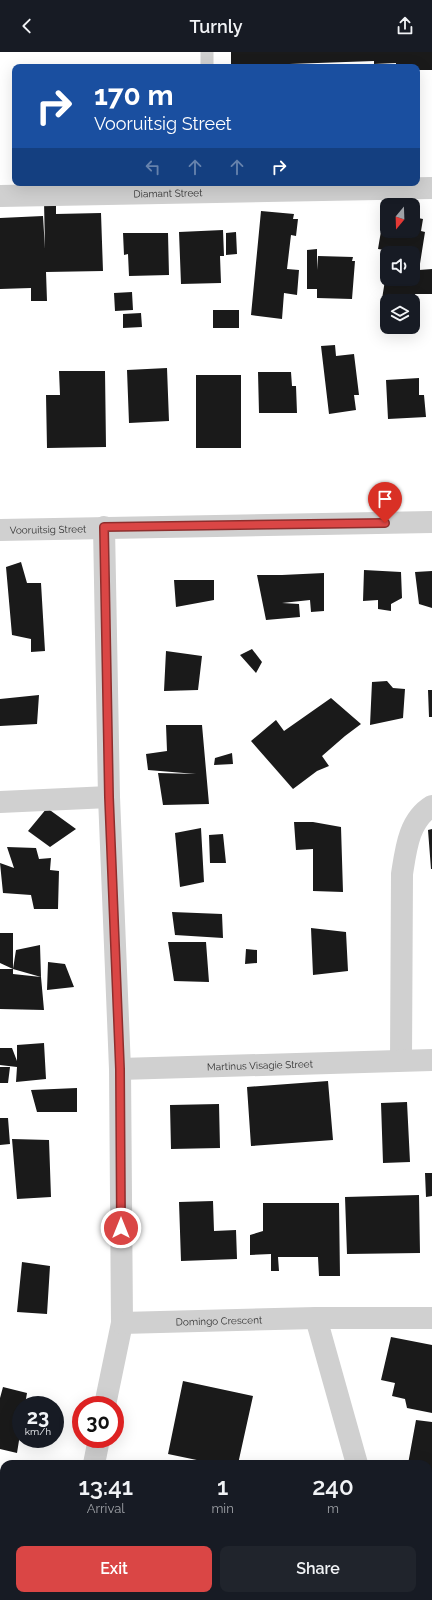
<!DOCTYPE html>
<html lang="en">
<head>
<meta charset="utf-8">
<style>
  :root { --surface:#171b24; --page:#20242c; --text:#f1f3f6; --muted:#9ea1a6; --accent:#da4645 }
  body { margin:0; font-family:Raleway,sans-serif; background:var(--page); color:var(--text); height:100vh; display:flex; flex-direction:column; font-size:15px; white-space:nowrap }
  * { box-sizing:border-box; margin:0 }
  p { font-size:13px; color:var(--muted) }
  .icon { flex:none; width:22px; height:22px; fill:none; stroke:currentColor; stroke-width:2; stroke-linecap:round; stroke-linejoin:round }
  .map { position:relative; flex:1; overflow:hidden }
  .side { position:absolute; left:0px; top:1408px; width:432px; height:140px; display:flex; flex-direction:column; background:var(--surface); border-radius:12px 12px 0 0; box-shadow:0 4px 16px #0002 }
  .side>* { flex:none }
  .hud { position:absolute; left:12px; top:12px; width:408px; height:122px; border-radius:8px; box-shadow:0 4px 16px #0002; background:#1a4fa0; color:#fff; overflow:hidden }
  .needle { width:26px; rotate:199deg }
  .buttons { position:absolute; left:380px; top:146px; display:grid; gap:8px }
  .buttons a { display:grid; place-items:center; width:40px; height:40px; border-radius:8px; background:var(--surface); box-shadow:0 4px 16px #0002; font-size:20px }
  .speed { position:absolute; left:12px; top:1344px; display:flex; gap:8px; font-size:20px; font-weight:700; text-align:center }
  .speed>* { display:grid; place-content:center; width:52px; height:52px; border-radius:50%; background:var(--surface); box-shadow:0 4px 16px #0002; line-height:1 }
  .speed small { font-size:10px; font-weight:400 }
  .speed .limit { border:6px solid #d22; background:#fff; color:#111 }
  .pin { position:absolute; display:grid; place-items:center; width:34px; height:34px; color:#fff; margin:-41px -17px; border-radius:50% 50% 50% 0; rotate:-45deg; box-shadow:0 0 4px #0007 }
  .pin .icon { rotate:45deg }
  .me { position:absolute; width:44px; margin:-22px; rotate:0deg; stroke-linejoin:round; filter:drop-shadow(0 0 3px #0008) }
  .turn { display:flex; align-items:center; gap:14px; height:84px; padding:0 16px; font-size:18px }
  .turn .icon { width:52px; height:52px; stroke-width:2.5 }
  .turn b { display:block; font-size:28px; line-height:34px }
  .lanes { display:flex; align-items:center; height:38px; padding:0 16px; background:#0003; justify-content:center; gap:20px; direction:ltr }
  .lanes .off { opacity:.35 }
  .eta { display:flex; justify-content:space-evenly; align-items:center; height:68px; text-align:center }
  .eta b { font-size:24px; font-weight:600; line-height:28px }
  .action { display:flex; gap:8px; margin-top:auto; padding:8px 16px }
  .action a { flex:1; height:46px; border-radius:8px; background:var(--accent); color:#fff; font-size:16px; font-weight:600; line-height:46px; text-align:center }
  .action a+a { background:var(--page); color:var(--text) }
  header { display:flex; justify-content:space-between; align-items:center; height:52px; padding:0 16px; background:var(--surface); font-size:18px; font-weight:600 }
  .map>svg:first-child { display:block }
  .building { fill:#1a1a1a }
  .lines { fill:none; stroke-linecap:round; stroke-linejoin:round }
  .service { stroke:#d0d0d0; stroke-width:13 }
  .minor { stroke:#d0d0d0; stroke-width:22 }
  .route-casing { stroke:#8e2e2d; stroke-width:10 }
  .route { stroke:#da4645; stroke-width:7 }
  .labels { text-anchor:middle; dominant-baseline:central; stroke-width:4; stroke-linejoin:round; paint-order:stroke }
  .street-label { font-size:10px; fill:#333; stroke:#fff }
</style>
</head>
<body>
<header><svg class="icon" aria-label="back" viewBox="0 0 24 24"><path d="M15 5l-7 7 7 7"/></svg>Turnly<svg class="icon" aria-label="share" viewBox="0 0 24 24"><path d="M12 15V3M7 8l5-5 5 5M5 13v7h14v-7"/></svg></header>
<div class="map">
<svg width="432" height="1548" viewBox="0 0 432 1548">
  <rect width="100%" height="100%" fill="#fff"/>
  <path class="building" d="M231 0H432V18H417V15H396V11L374 12V9L231 14Z
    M56 148V162L101 161 103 219 46 220 47 249H31V236L0 237V166L43 164 45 197 44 149Z
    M261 159 294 162 293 167H298L296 184 291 183 287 217 299 218 297 243 284 241 282 267 251 263Z
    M384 161 387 162V179H413V165L423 167 421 179 425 180 419 218 432 217V242H415L414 249H393L382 247 386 222 387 227H413V201H390V199L378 197Z
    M223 178 224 204H220L221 231 181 232 179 180Z
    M236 180 237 202 226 203V181Z
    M123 181H168L169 223 129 224 128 202 124 203Z
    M317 197V218L318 204 353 205 352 209H355L352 247 317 246V237H307V198Z
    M132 240 133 258 115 259 114 241Z
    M213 258H239V276H213Z
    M141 261 142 275 123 276V262Z
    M335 293 336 304 354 302 359 343H354L356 358 329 362 321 294Z
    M167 316 169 369 129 371 127 318Z
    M59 319H105L106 395 47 396 46 343H60Z
    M258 320H291L292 334H296L297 361H259Z
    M196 323H241V396H196Z
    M419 326V343H424L426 365 388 367 386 328Z
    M21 510 27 531H41L45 599 31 600V587L12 583 6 515Z
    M364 518 401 520 402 546 391 552V559L378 557V548L363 549Z
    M432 519V556L419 552 415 520Z
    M324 521V559L311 560 310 548 282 551 299 552 300 565 266 568 257 523H282Z
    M174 528H214V548L176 555Z
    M252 597 262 610 256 621 240 603Z
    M166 599 202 604 198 638 164 639Z
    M387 629 393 636 405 637 403 666 370 673 372 630Z
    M428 638H432V665H429Z
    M39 643 37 672 0 674V647Z
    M331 646 361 672 345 684 322 704 329 714 317 719 293 737 251 689 276 668 284 679Z
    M166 673H202L209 752 163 753 158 721 196 722 148 718 146 702 167 699Z
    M232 701 233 712 214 713 215 706Z
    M47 756 76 777 50 795 28 779Z
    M294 770H313L341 775 343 840 313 839V797L296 798Z
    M201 776 204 830 180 835 175 781Z
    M432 777V817H431L428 778Z
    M223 782 226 811H210L209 783Z
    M7 795 36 796 39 807 51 806 50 818 59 819 58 857H34L31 843 3 841 0 811 14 816Z
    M172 860 222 862 223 886 175 883Z
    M311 876 346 880 348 919 313 923Z
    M0 881H13V917L16 898 40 893 41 925 13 917 0 911Z
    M168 890H206L209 930 174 929Z
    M246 897 257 898V911L245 912Z
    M48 910 65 912 74 935 47 938Z
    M0 917H13V922L41 925 44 958 0 957Z
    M44 991 46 1027 16 1030 17 1015 0 1013V996H12L17 1009V993Z
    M0 1015H10L8 1031H0Z
    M328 1029 333 1088 251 1094 247 1035Z
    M77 1036V1060H37L31 1038Z
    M407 1050 410 1110 383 1111 381 1051Z
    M219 1052 220 1096 171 1097 170 1053Z
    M0 1066H8L10 1092 0 1093Z
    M12 1087 49 1088 51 1145 17 1147Z
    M425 1121H432V1144L426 1145Z
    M419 1143 420 1201 347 1202 345 1145Z
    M213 1149 214 1179 236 1178 237 1207 181 1209 179 1150Z
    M263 1151H339L340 1224H319L318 1205H278L279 1219H271V1202L250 1203V1183L263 1179Z
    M22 1210 50 1214 47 1262 17 1260Z
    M391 1285 432 1293V1361L407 1356 405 1347 392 1344 395 1331 381 1328Z
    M183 1329 253 1344 238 1412H216L168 1402Z
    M3 1335 27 1341 25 1353H21V1376L17 1401 0 1397V1346Z
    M416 1368 432 1370V1434L428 1433V1412H408Z
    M428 1532 432 1533V1548H386L387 1544H428Z
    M115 1544H163L162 1548H114Z
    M217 1544H301L303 1548H218Z"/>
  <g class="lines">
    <path class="service" d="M207 0V15"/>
    <g class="minor">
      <path id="s1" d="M0 144 432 136"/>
      <path d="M104 475 109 745 120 1017 122 1271 105 1353"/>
      <path id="s2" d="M0 478 432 470"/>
      <path d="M0 750 109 745"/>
      <path d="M401 1008 402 822C406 796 409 768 432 754"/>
      <path id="s3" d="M120 1017 432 1008"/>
      <path d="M316 1266 357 1412"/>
      <path id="s4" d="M122 1271 316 1266H432"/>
      <path d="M94 1412 99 1387"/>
      <path d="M0 1485 4 1486"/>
      <path d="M428 1514 432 1515"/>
      <path d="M65 1548 66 1544"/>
    </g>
  </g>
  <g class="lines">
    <g class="route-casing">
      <path id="route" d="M121 1176 120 1017 109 745 104 475 385 471"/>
    </g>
    <use href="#route" class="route"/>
  </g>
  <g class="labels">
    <g class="street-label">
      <text stroke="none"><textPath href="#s1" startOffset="168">Diamant Street</textPath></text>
      <text stroke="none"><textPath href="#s2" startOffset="48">Vooruitsig Street</textPath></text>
      <text stroke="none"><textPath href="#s3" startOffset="140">Martinus Visagie Street</textPath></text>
      <text stroke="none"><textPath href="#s4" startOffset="97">Domingo Crescent</textPath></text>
    </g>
  </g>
</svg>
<div class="buttons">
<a><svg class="needle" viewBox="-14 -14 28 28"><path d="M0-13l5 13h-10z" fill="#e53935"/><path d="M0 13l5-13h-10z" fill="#9ea1a6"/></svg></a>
<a><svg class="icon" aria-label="sound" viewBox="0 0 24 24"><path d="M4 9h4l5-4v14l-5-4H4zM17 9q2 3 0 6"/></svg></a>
<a><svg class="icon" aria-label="layers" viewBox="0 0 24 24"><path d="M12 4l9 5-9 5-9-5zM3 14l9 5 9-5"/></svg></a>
</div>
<div class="speed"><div>23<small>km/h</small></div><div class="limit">30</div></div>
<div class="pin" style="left:385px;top:471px;background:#d93025"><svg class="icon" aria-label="arrive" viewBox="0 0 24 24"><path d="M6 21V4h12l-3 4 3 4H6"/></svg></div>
<svg class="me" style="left:121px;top:1176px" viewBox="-20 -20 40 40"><circle r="17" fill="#da4645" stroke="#fff" stroke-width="3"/><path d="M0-11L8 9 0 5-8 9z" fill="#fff"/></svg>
<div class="hud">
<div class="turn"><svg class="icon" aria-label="right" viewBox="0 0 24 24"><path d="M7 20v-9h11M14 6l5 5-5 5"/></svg><div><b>170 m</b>Vooruitsig Street</div></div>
<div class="lanes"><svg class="icon off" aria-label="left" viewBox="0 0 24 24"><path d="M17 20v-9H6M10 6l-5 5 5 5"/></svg><svg class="icon off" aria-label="ahead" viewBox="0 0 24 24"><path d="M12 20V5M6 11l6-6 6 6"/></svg><svg class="icon off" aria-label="ahead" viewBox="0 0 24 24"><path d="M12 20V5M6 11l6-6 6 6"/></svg><svg class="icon" aria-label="right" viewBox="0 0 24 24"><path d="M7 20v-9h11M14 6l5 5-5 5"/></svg></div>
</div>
<section class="side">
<div class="eta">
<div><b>13:41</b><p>Arrival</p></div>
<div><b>1</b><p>min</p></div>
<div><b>240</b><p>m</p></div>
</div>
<div class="action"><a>Exit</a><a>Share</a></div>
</section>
</div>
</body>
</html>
